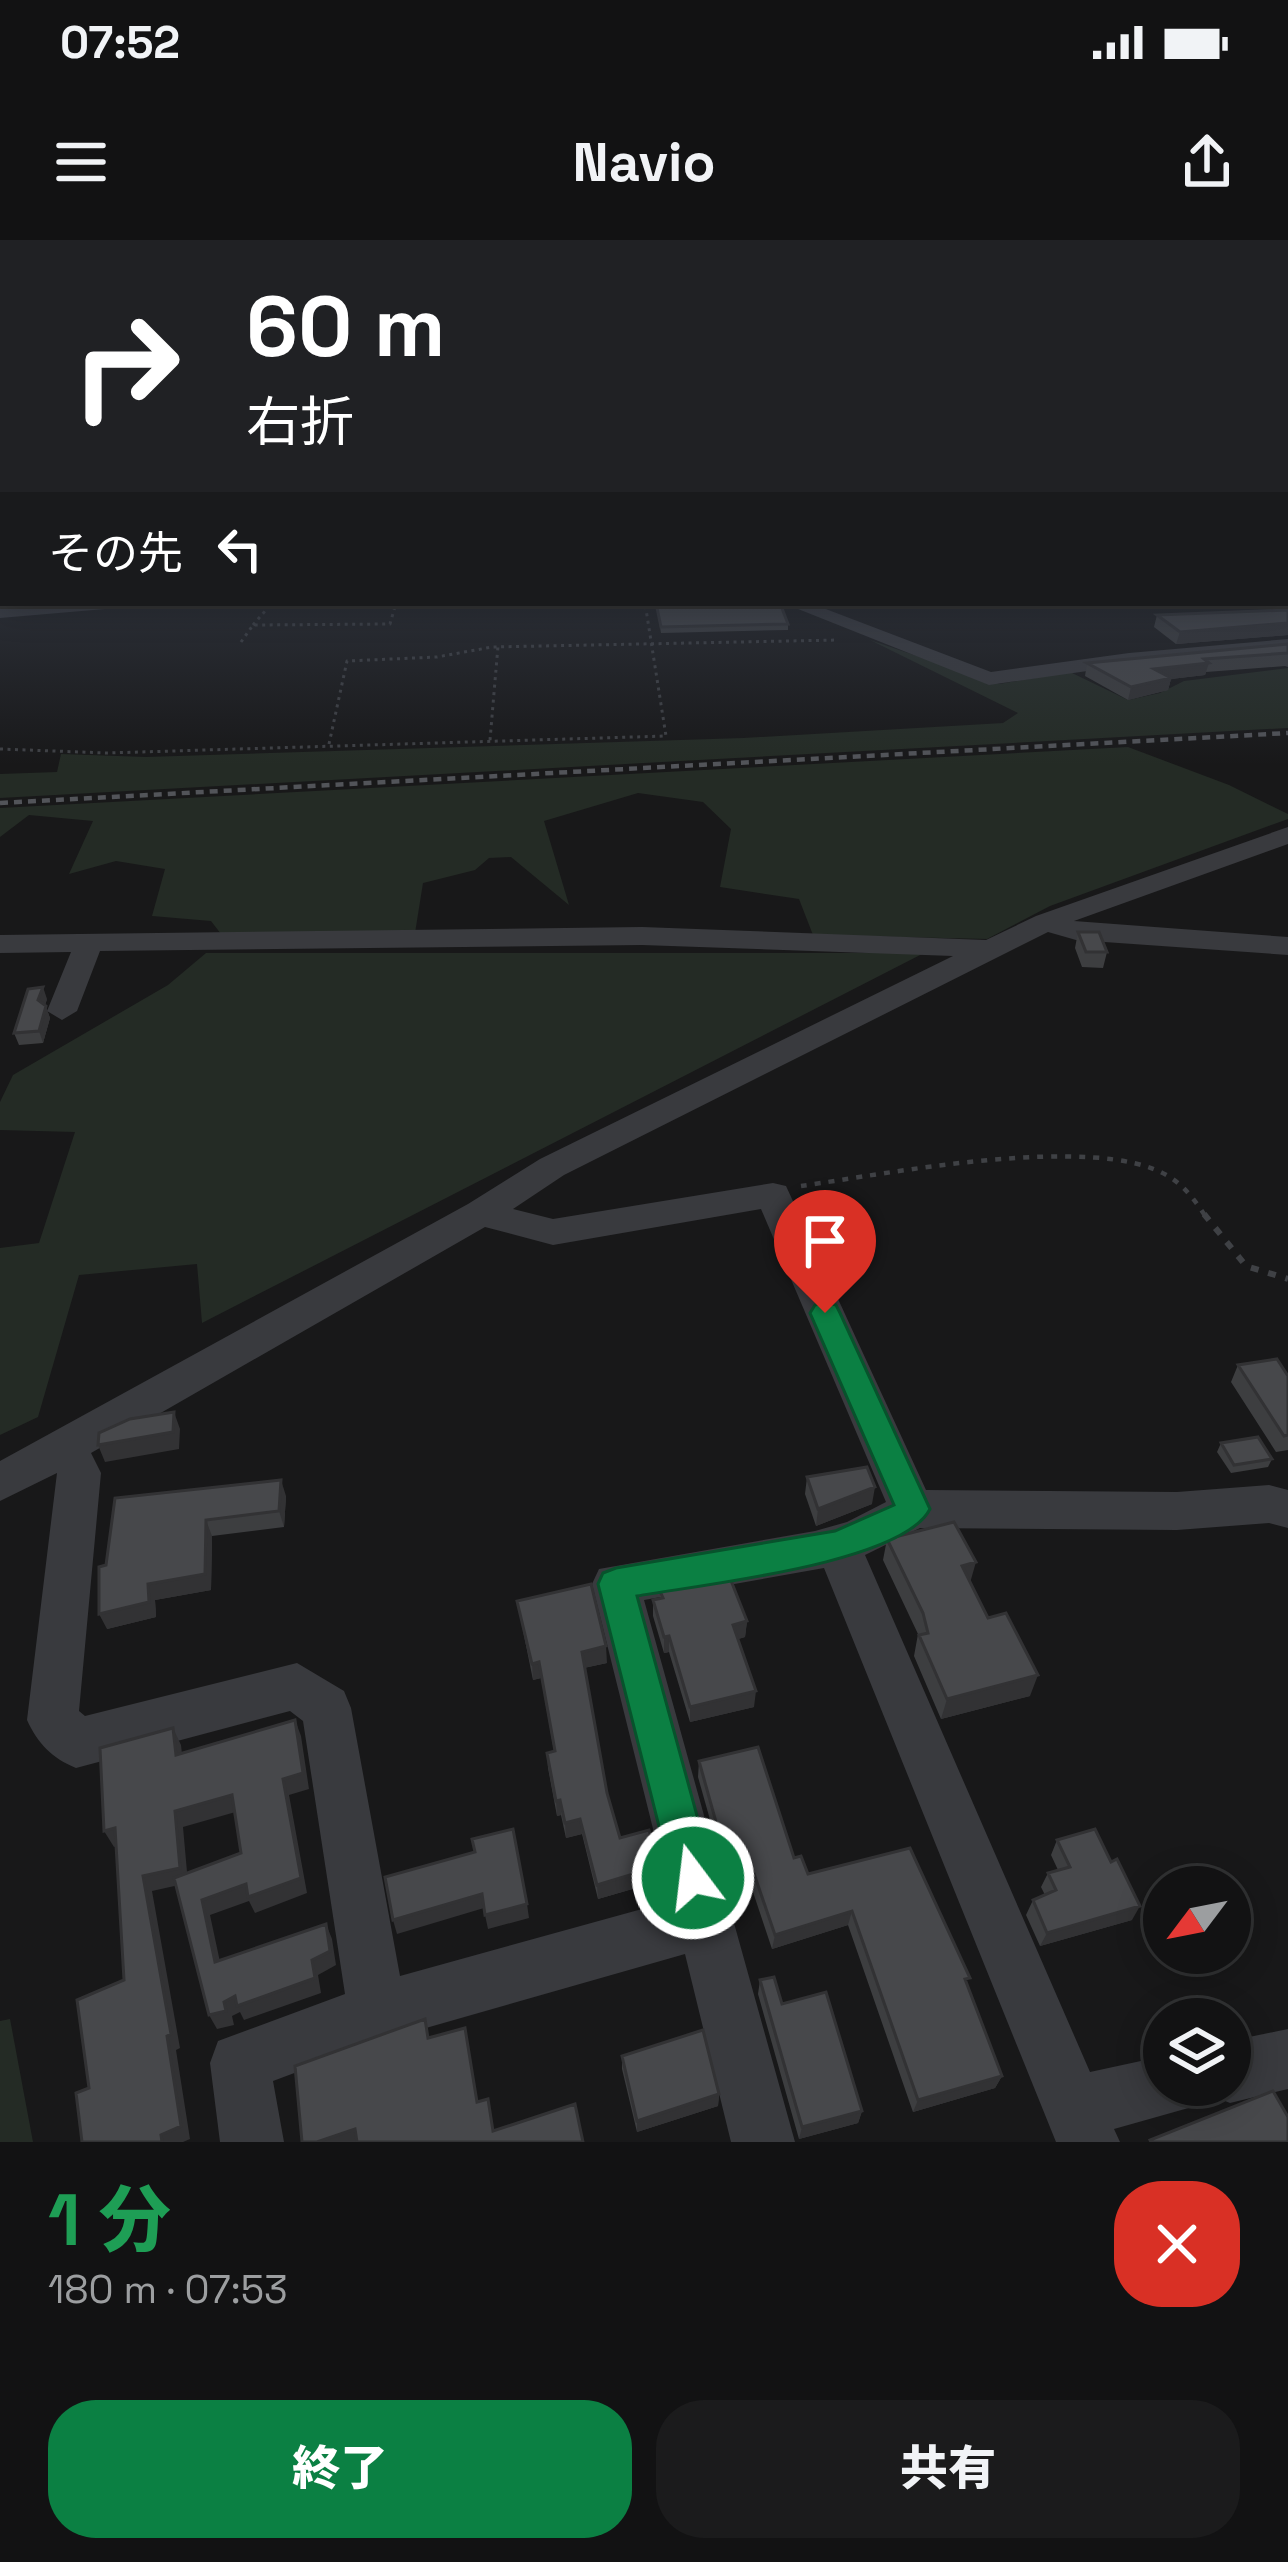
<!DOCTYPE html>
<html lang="ja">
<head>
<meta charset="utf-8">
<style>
  :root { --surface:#121213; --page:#1b1b1c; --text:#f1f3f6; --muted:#9c9ea0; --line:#313233; --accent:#0b8043 }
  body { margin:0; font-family:"Space Grotesk","Noto Sans JP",sans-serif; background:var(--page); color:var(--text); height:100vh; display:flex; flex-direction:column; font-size:45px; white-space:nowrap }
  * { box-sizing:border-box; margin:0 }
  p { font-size:39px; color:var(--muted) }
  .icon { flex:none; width:66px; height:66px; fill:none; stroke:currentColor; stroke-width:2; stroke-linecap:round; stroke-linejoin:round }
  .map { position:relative; height:1902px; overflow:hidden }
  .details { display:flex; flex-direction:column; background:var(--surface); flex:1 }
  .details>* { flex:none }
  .guide { position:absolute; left:0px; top:0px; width:1290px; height:366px; box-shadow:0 6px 30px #0003,0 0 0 3px var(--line); background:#202124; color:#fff; overflow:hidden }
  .needle { width:78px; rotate:238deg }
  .controls { position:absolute; left:1143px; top:1626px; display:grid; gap:24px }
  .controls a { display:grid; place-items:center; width:108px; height:108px; border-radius:50%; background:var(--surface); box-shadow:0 6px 30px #0003,0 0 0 3px var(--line); font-size:60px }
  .pin { position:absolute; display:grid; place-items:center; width:102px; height:102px; color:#fff; margin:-123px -51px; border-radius:50% 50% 50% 0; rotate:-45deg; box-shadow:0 0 12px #0007 }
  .pin .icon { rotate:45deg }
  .me { position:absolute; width:132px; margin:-66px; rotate:345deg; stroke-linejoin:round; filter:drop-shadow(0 0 9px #0008) }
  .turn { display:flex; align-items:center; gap:42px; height:252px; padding:0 48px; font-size:54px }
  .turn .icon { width:156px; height:156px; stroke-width:2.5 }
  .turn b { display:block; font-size:84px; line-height:102px }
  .then { display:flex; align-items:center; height:114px; padding:0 48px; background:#0003; gap:24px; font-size:45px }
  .round { display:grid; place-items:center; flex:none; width:126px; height:126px; border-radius:48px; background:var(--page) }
  .headline { display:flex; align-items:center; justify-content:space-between; height:204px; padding:0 48px }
  h1 { font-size:72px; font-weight:800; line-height:90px; color:#1e9e55 }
  .action { display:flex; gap:24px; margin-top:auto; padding:24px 48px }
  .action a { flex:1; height:138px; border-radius:48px; background:var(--accent); color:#fff; font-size:48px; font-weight:800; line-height:138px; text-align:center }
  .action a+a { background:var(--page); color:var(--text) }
  .status { display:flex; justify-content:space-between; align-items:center; height:84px; padding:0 60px; background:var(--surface); direction:ltr }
  .status svg { height:33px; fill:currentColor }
  header { display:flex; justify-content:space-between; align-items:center; height:156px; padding:0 48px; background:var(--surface); font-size:54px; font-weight:800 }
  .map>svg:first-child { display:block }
  .green { fill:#242b25 }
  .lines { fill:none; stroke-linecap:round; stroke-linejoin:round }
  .path-far2 { stroke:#3f4145; stroke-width:3; stroke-dasharray:3 4.5; stroke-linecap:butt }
  .path-far1 { stroke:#3f4145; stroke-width:4.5; stroke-dasharray:6 8; stroke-linecap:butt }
  .path { stroke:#3f4145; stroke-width:6; stroke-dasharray:8 10; stroke-linecap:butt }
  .minor { fill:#393a3e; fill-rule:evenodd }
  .rail { stroke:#525459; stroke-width:4.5; stroke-dasharray:8 6; stroke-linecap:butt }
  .wall { fill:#3d3e40 }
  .shaded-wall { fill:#323234 }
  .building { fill:#47484b; stroke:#323234; stroke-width:3 }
  .route { fill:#0b8043; stroke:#07532c; stroke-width:3 }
</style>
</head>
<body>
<div class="status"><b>07:52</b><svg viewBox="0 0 49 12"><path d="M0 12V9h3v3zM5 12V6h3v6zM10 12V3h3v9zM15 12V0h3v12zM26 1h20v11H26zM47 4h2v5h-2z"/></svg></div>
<header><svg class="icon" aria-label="menu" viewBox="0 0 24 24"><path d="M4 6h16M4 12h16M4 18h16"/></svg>Navio<svg class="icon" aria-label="share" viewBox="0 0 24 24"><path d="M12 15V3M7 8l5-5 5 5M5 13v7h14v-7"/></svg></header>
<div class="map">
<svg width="1288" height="1902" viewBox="0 0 1288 1902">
  <rect width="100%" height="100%" fill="#181819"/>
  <path class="green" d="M870 400 999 444 1070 432 1128 460 1160 453 1184 441 1288 428V488L0 558V534L57 532 61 514 146 517 743 498 1003 483 1018 473Z
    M1128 507 1229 545 1288 574V579L1050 666 987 699 813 695 799 659 720 647 731 589 703 562 638 553 544 581 569 665 511 617 489 618 475 630 423 643 415 693 221 694 211 681 152 676 165 629 116 621 69 634 93 581 29 575 0 597V568Z
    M206 713H924L202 1083 197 1024 79 1035 38 1177 0 1195V1008L39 1003 75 892 0 890V862L13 835 168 745Z
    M10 1779 33 1902H0V1781Z"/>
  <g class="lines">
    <path class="path-far2" d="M253 385 272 363
      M241 402 253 385 390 384 396 363
      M490 500 498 406
      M329 504 347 421 437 417 492 407 838 400
      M0 509 107 513 666 496 645 363"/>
    <path class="path-far1" d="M801 946C887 934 1095 892 1168 936 1185 946 1196 962 1206 977"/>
    <path class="path" d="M1204 974 1246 1026 1288 1039"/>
    <path class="minor" d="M37 363H115L105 369 0 378V366Z
      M783 363H810L991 432 1129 413 1288 399V411L1129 425 989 445Z
      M1288 587V604L1074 681 1288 697V715L1076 700 1048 692 564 935 513 969 553 979 773 943 786 946 926 1250 1177 1252 1269 1245 1288 1250V1288L1269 1283 1177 1290 920 1288 865 1315 1090 1832 1164 1816V1845H1201L1192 1867 1114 1889 1120 1902H1056L824 1328 644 1360 795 1902H731L685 1714 377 1802 273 1841 284 1902H220L210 1823 218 1801 345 1754 303 1481 290 1471 76 1528C52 1518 38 1504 27 1480L57 1233 0 1261V1221L468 964 540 919 953 716 642 705 100 711 77 771 62 780 47 771 71 712 0 713V695L642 687 986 700 1036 676ZM761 969 886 1262 847 1282 815 1291 599 1329 592 1344 671 1661 400 1736 351 1468 344 1451 297 1423 85 1476 79 1471 101 1233 91 1213 485 987 553 1005Z
      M1288 1789V1849L1230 1863 1208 1854 1205 1845H1230V1801Z"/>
    <path class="rail" d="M0 563 1288 493"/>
  </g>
  <path class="wall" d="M656 363 788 384V390L661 393Z
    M1157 375 1288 395 1176 404 1154 387Z
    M1288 404V427L1285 426 1206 432 1205 435 1171 439 1168 450 1128 460 1085 436 1087 423Z
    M1078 692 1107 712 1103 728 1082 727 1075 708Z
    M47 759 45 765 50 778 43 803 19 805 14 793Z
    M1238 1125 1288 1136V1210L1276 1212 1231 1142Z
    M1221 1203 1272 1219 1268 1227 1231 1233 1217 1212Z
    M807 1237 872 1264 816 1286 805 1254Z
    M286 1256 284 1287 212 1296 211 1350 155 1360 156 1377 107 1389 106 1325 115 1258Z
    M887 1299 970 1342 1030 1456 941 1479 914 1416 918 1394 883 1320Z
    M660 1351 747 1381 745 1397 738 1399 754 1467 690 1482 669 1412 664 1413 653 1376V1360L660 1358Z
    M517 1361 607 1423 584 1428 607 1553 620 1598 660 1641 598 1659 582 1594 566 1598 561 1575 557 1576 548 1528 547 1513 554 1511 541 1438 533 1440Z
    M699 1521 794 1618 808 1634 967 1744 1002 1836 995 1848 913 1872 848 1685 772 1709 745 1628 725 1633 698 1537Z
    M1057 1600 1132 1680 1040 1706 1026 1675 1033 1660 1045 1655 1041 1647 1048 1633 1058 1630 1051 1615Z
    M760 1740 782 1764 862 1871 858 1883 799 1899 758 1754Z
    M622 1816 719 1854 718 1866 637 1892 622 1829Z"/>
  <path class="shaded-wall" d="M1288 383V395L1176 404 1180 392Z
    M1209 423 1205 435 1171 439 1168 450 1128 460 1131 447 1154 429Z
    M43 747 47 759 43 772 38 760Z
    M46 766 50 778 43 803 39 791Z
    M174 1172 180 1189 179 1209 105 1222 98 1205Z
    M281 1240 286 1256 284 1287 279 1271Z
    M875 1247 872 1264 816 1286 818 1269Z
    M206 1280 212 1296 211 1350 155 1360 156 1377 107 1389 99 1374 148 1344Z
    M976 1322 970 1343 962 1326Z
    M747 1381 745 1397 732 1401 733 1385Z
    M669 1396V1412L664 1413V1397Z
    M606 1406 607 1423 583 1428 582 1412Z
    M539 1422 541 1438 533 1440 532 1424Z
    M1038 1435 1030 1456 941 1479 947 1459Z
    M756 1451 754 1467 690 1482V1467Z
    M295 1480 301 1496 309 1549 289 1555 307 1653 255 1673 249 1661 210 1675 223 1736 215 1722 202 1660 246 1644 283 1539Z
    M173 1488 181 1505 184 1532 176 1515Z
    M232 1555 239 1571 183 1587 188 1643 152 1651 180 1808 176 1810 190 1899 183 1902H162L143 1636 175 1571Z
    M560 1560 561 1575 557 1576 556 1561Z
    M580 1579 582 1594 566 1598 565 1583Z
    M115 1588 124 1604 114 1607 104 1591Z
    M747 1613 745 1628 725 1633 726 1618Z
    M660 1626V1641L598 1659 597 1645Z
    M482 1654 484 1668 397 1694 393 1680Z
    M527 1664 529 1678 488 1689 485 1675Z
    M1140 1666 1132 1680 1040 1706 1047 1693Z
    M852 1671 848 1685 772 1709 775 1695Z
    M326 1684 332 1699 336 1725 318 1735 321 1753 244 1780 240 1772 232 1776 234 1785 217 1789 209 1775 224 1762 312 1720Z
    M1002 1836 995 1848 913 1872 918 1860Z
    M719 1854 718 1866 637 1892V1881Z
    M862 1871 858 1883 799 1899 802 1887Z
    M355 1889 357 1902H317Z"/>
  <path class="building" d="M656 363H780L788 384 661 387Z
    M1288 370V383L1180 392 1157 375Z
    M1288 404V413L1204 419 1209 423 1154 429 1171 438 1131 447 1087 423Z
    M1078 692H1099L1107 712H1086Z
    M43 747 38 760 46 766 39 791 14 793 28 749Z
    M1277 1119 1288 1136V1195L1284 1196 1238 1125Z
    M174 1172 173 1192 98 1205 99 1193 130 1179Z
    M1258 1197 1272 1219 1234 1225 1221 1203Z
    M867 1227 875 1247 818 1269 807 1237Z
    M281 1240 279 1271 206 1280 205 1334 148 1344 149 1362 99 1374V1327L106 1325 115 1258Z
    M954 1282 976 1322 962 1326 988 1378 1006 1373 1038 1435 947 1459 919 1395 928 1393 923 1373 887 1299Z
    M728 1333 747 1381 733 1385 756 1451 690 1467 669 1396 664 1397 653 1360 663 1358 660 1351Z
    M591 1344 606 1406 582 1412 607 1553 620 1598 649 1590 660 1626 597 1645 580 1579 565 1583 560 1560 556 1561 547 1513 555 1511 539 1422 532 1424 517 1361Z
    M295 1480 303 1533 283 1539 301 1638 248 1657 246 1644 202 1660 215 1722 326 1684 330 1711 312 1720 315 1738 237 1766 235 1756 224 1762 226 1771 209 1775 174 1638 241 1613 232 1555 175 1571 180 1628 143 1636 171 1794 167 1796 181 1886 161 1895 162 1902H82L76 1853 89 1848 77 1760 124 1740 115 1588 104 1591 100 1508 173 1488 176 1515Z
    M758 1507 794 1618 801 1616 808 1634 910 1608 970 1738 965 1739 1002 1836 918 1860 852 1671 775 1695 747 1613 726 1618 699 1521Z
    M513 1589 527 1664 485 1675 482 1654 393 1680 385 1637 475 1612 472 1599Z
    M1095 1589 1111 1622 1117 1619 1140 1666 1047 1693 1033 1660 1056 1650 1048 1633 1070 1627 1057 1600Z
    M774 1737 782 1764 826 1752 862 1871 802 1887 760 1740Z
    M425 1779 428 1798 465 1788 477 1862 488 1859 493 1891 575 1864 583 1902H357L355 1889 317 1902H302L295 1826Z
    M703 1790 719 1854 637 1881 622 1816Z
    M1273 1851 1288 1877V1902H1151L1150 1900Z"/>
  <linearGradient id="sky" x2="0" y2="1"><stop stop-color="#0d0d0e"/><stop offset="0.49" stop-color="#373d49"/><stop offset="1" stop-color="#373d49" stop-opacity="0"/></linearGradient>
  <rect width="1288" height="525" fill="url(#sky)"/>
  <path class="route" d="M825 1062 836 1065 840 1073 930 1269C902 1324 698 1345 637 1356L714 1638 708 1653 693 1659 678 1653 672 1638 598 1344 603 1333 616 1328 835 1291 894 1265 810 1073 815 1065Z"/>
</svg>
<div class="controls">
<a><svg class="needle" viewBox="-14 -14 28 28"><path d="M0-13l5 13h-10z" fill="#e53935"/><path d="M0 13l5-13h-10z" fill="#9c9ea0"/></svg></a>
<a><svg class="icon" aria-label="layers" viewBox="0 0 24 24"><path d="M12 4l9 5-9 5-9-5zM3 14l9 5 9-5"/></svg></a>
</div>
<div class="pin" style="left:825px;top:1073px;background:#d93025"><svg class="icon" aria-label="arrive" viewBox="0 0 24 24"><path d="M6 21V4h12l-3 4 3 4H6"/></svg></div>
<svg class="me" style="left:693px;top:1638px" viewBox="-20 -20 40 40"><circle r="17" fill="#0b8043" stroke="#fff" stroke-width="3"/><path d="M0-11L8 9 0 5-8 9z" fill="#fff"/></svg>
<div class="guide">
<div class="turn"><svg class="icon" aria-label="right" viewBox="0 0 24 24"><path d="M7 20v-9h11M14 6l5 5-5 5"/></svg><div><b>60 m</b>右折</div></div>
<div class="then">その先<svg class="icon" aria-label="left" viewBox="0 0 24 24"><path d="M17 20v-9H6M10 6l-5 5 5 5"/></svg></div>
</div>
</div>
<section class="details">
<div class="headline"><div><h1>1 分</h1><p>180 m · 07:53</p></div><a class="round" style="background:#d93025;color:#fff"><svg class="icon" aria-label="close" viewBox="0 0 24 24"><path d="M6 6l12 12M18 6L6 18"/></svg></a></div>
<div class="action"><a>終了</a><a>共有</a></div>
</section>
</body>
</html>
